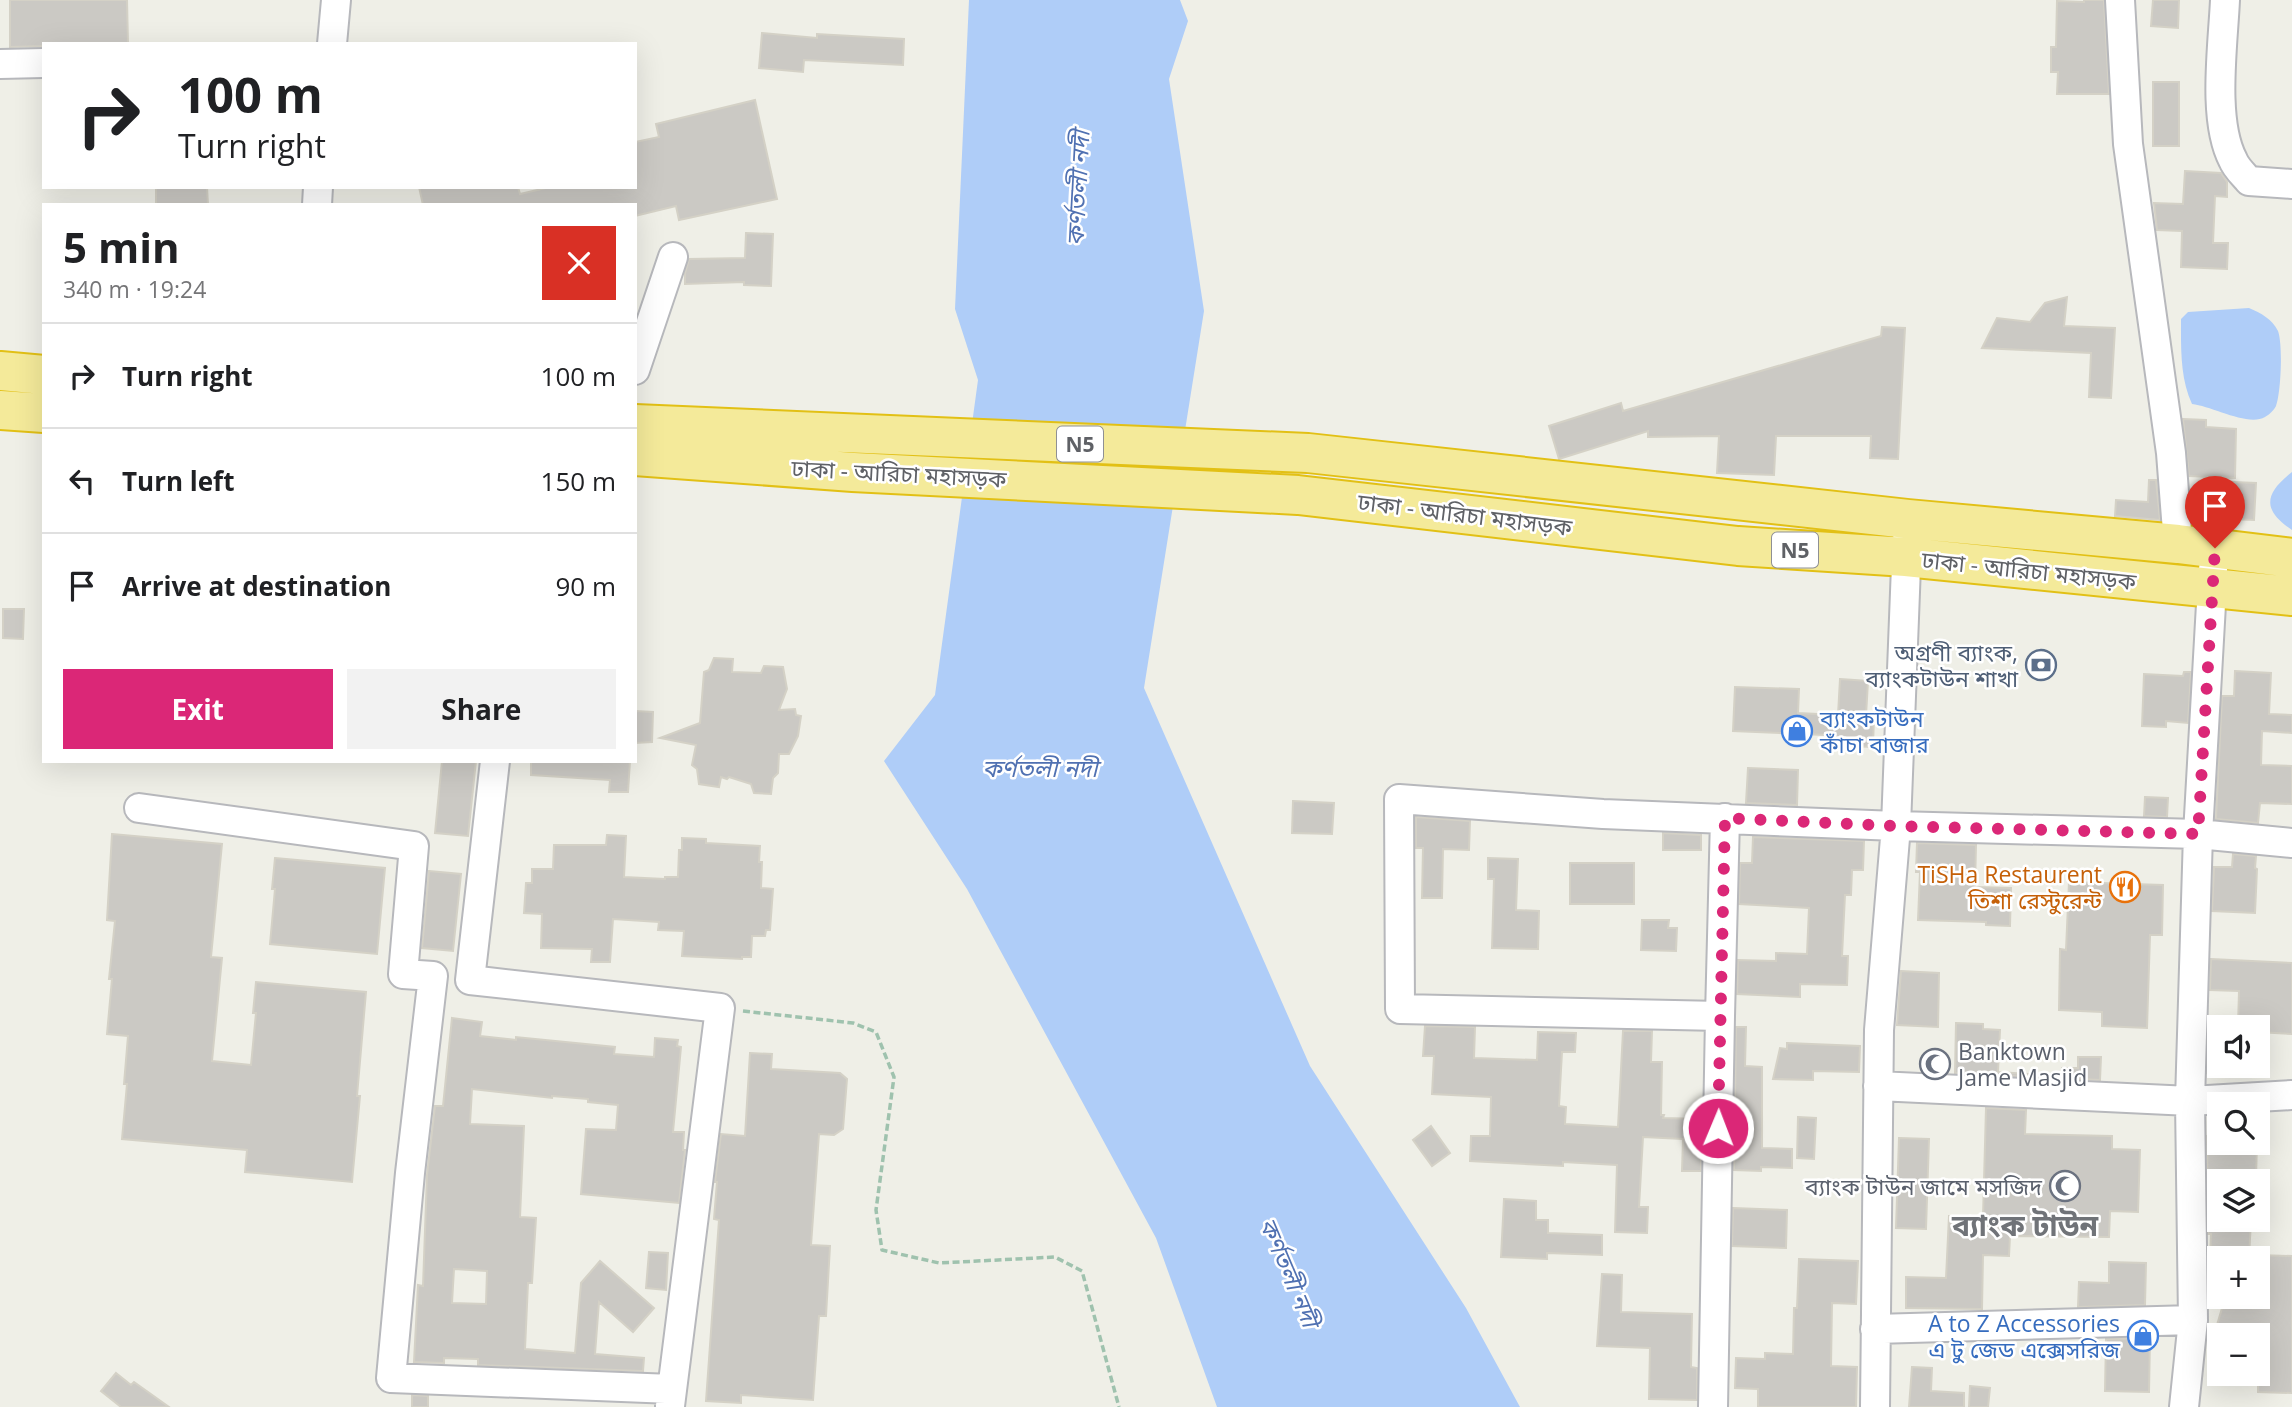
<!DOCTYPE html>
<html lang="en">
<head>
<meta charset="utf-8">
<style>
  :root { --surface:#fff; --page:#f2f2f2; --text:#202124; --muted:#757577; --line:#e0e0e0; --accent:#db2777 }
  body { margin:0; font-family:"Open Sans","Noto Sans Bengali",sans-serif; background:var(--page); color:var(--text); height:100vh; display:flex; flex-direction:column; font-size:26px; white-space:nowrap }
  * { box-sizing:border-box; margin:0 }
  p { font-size:23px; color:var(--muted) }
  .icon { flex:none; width:38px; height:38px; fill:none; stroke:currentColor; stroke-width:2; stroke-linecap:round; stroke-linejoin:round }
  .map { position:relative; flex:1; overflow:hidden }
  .details { position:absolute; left:42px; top:203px; width:595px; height:560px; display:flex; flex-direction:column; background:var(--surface); border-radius:0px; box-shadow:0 7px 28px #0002 }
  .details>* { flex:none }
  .top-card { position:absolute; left:42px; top:42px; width:595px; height:147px; border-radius:0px; box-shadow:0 7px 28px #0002; background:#fff; color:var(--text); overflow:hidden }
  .buttons { position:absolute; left:2207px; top:1015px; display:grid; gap:14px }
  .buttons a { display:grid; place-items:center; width:63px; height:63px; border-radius:0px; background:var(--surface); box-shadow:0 7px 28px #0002; font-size:35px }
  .pin { position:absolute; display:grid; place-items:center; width:60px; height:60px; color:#fff; margin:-72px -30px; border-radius:50% 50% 50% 0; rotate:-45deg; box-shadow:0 0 7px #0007 }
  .pin .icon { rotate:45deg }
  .me { position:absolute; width:77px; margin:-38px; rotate:1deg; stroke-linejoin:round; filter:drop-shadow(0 0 5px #0008) }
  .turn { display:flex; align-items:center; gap:24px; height:147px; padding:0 21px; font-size:32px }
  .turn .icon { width:91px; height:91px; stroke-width:2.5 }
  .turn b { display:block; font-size:49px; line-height:60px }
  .round { display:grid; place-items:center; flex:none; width:74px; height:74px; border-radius:0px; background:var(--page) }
  .overview { display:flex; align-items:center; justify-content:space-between; height:119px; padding:0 21px }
  h1 { font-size:42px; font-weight:700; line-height:52px }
  .action { display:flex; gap:14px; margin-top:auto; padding:14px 21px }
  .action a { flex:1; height:80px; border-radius:0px; background:var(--accent); color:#fff; font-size:28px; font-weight:700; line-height:80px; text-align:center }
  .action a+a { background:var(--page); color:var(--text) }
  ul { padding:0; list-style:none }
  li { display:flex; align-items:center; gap:21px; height:105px; padding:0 21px; border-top:2px solid var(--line) }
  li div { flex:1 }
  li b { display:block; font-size:26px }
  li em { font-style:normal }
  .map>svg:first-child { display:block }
  .water { fill:#afcdf8 }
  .building { fill:#cbc9c4; stroke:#d4d1c6; stroke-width:2; fill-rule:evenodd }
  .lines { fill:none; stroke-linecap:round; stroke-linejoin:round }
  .minor-casing { stroke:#b7b8bc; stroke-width:32 }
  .highway-casing { stroke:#e2c015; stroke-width:42 }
  .path { stroke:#9fc2ae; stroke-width:3.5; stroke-dasharray:7 3.5; stroke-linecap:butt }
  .minor { stroke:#fff; stroke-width:28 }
  .highway { stroke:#f4ea9a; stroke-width:38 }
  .route { stroke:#db2777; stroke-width:12; stroke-dasharray:0 21.6 }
  .labels { text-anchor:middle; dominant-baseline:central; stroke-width:5; stroke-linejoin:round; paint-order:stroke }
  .shield { fill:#fff; stroke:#8f9094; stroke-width:2 }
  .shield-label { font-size:21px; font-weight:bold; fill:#5f6166 }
  .street-label { font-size:23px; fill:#5f6166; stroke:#fff }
  .service-label { font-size:23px; fill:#4e5e75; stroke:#fff; text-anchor:end }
  .shop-label { font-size:23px; fill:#366cbe; stroke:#fff; text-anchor:start }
  .food-label { font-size:23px; fill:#c56008; stroke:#fff; text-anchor:end }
  .worship-label { font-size:23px; fill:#5b616d; stroke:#fff; text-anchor:start }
  .water-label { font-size:24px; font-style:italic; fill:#5071b2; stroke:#fff }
  .district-label { font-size:30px; font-weight:bold; fill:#707378; stroke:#fff }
</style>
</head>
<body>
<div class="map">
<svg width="2292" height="1407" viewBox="0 0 2292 1407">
  <rect width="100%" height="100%" fill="#efefe7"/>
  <path class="water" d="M969 0H1180L1188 21 1169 79 1204 311 1144 688 1310 1066 1466 1308 1520 1407H1217L1156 1238 967 889 884 761 935 695 978 380 955 309Z
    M2249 308C2261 313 2272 319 2278 331 2283 344 2281 393 2276 406 2274 410 2269 415 2265 417 2248 427 2212 406 2192 404 2180 378 2181 348 2181 319L2188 312Z
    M2292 472V530C2262 510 2264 494 2292 472Z"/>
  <path class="building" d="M10 0H127L128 44H44V46L10 47Z
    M2084 0H2104L2109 94H2057L2058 72H2051V47H2056L2057 1 2084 2Z
    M2153 0H2179L2178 28 2151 26Z
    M762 33 817 38V34L904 39 903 65 804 60 803 72 759 68Z
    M2153 82H2179V146H2153Z
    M755 100 777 199 679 220 676 206 635 216V205H423L419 187H518L520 194 550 187H635V142L659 137 656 124Z
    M2185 171 2221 173 2227 182V197L2215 196 2213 243H2228L2227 269 2181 267 2182 231 2157 230 2154 203 2183 204Z
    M156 187H207L208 205H156Z
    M746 233 773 234 771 286 744 285V282L685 284V273L689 259 745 258Z
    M2067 297 2064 326 2115 328 2111 398 2089 397 2091 353 1982 348 1997 318 2030 322 2045 303Z
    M1882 327 1905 328 1898 459 1870 458 1871 436H1776L1774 475 1717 473 1719 436 1648 437V431L1559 459 1549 426 1621 403 1623 411 1881 336Z
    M2183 419 2206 420V427L2236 429 2235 478 2189 476Z
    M2149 480H2156L2160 520 2115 516 2116 500 2148 502Z
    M2233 482 2256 483 2254 520 2231 519Z
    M3 609H24L23 639 3 638Z
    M714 658 733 659 732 672 761 673 764 666 783 667 787 689 779 710 795 709 796 715 801 716 798 736 789 754H779L778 773 773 778 771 794 754 793 751 784 729 777 727 779 721 777 719 787 699 784 697 769 692 765 696 745 660 738 700 723 704 672 709 670Z
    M2235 671 2271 673 2269 714 2292 715V733L2262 731 2261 765 2292 766V804L2260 803 2258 823 2216 819 2222 696H2234Z
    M2184 672H2191L2188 723 2166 721V727L2142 726 2144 674 2183 676Z
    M1840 679 1868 681 1866 716H1874L1873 747 1825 745V735L1733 731 1735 687 1799 689 1798 713 1838 715Z
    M635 711 653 712 652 742 635 743Z
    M442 761H476L468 836 435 833Z
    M531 761H630L628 792H609L610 780 531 775Z
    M1748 768 1798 770 1797 805 1746 803Z
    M2145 797 2168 798 2167 817 2144 816Z
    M1293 801 1334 803 1332 834 1292 833Z
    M1416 817 1470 821 1469 850 1443 849 1442 898H1422L1423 848H1416Z
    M1663 833 1701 835V850H1663Z
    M112 834 222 844 211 957 222 958 212 1061 251 1065 256 1013H253L256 982 366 992 357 1096H360L352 1182 245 1172 247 1150 122 1139 127 1084H124L128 1036 107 1034 112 979H109L115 921 107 920Z
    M607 835 626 836 624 877 665 879V877H678L679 850H682V838L706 839V843L760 846 759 862H762L761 888 773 889 770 930H766L765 936H752L751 957H742V959L682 956 684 931 658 930 659 922 613 919 610 962H591L592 949 541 948 542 914 524 913 526 883H532V869H553L554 845H606Z
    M1753 837 1864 841 1863 870H1852L1851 895H1845L1842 956H1848L1847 985 1800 984V997L1737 994 1738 960 1776 961V953L1807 954 1809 908 1739 904 1740 863H1752Z
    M1917 843 1976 845 1975 887 2011 888 2010 926 1986 925V922L1918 920 1920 872H1916Z
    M2233 854 2256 856 2255 868 2257 869 2255 913 2212 911 2214 867H2232Z
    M275 858 385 868 377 954 270 944 275 889H272Z
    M1488 858 1518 859 1516 910 1539 911 1538 949 1492 948 1494 879H1488Z
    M1570 863H1634V904H1570Z
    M429 871 461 874 453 951 422 948Z
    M2069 882 2163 885 2162 935H2150L2147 1028 2102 1026V1012L2059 1010 2060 949 2066 950Z
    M1642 920H1669L1668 928H1677L1676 951 1641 950Z
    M2211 959 2292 963V1034L2258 1032V1027H2238L2239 991 2210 990Z
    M1901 971 1939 973 1938 1027 1897 1025Z
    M452 1018 482 1022 480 1036 516 1040V1037L615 1047 614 1054 654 1057 655 1038 678 1040 677 1046 681 1047 673 1132H684L683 1150H685L679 1203 581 1194 586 1129 616 1130 618 1105 588 1102V1099L552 1096V1098L472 1089 470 1124 524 1126 520 1217 536 1218 532 1283H528L525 1349 575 1353 581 1283 600 1261 654 1308 633 1332 599 1302 595 1354 644 1358 643 1371 478 1365V1359L444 1358V1363L414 1362 418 1285 423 1286 427 1175 435 1106H443ZM454 1269 487 1271 486 1304 452 1303Z
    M1956 1023 1983 1024V1029L2000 1030 1998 1072 2028 1074V1077L1955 1073Z
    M1425 1026 1475 1027 1474 1058 1537 1060 1538 1032 1576 1033 1575 1052H1562L1559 1106 1566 1107 1565 1124 1618 1127 1623 1031H1652L1651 1062H1662L1661 1115H1664L1663 1118 1702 1119 1701 1171H1682L1683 1139 1643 1137 1639 1207H1648L1647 1233 1615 1232 1617 1165 1563 1162V1166L1470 1161 1471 1136H1490L1491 1097 1432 1094 1434 1056H1423Z
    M1736 1027H1746L1745 1066 1762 1067V1148L1792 1149V1168L1761 1167V1171L1734 1170Z
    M2209 1032H2219V1074L2207 1073Z
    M1787 1043 1860 1046 1859 1072 1813 1071V1080L1773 1079 1780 1048 1787 1049Z
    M750 1053 772 1054 771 1069 840 1073 847 1079 843 1129 834 1135 819 1134 811 1245 830 1246 826 1316H819L813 1400 741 1395V1403L706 1401 719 1220 714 1219 717 1182H715L721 1134 745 1136Z
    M2078 1057H2101L2100 1080 2062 1078V1068H2078Z
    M1986 1108 2026 1110 2025 1134 2112 1136V1149L2140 1150 2138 1212 2110 1211 2109 1237 2010 1236 2009 1256 1983 1255 1982 1309 1906 1308V1277L1946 1278 1949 1216 1983 1217Z
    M1798 1117 1816 1118 1814 1159 1797 1158Z
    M1431 1126 1450 1153 1432 1166 1413 1140Z
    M2207 1136 2219 1137V1143H2257L2256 1178 2219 1177V1220H2251L2249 1258H2210L2211 1234H2208Z
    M1899 1138 1929 1139 1926 1229 1896 1228Z
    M1504 1199 1536 1201V1220H1548V1233L1602 1235V1255L1547 1253V1259L1501 1257Z
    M1733 1208 1787 1210 1786 1248 1732 1246Z
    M649 1252 668 1253 666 1290 646 1288Z
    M2258 1255 2292 1256V1393L2258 1392V1335H2214L2225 1298 2258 1300Z
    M1799 1259 1858 1261 1856 1304 1832 1303 1831 1366 1857 1367 1856 1407H1758V1389L1735 1388 1736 1358 1765 1359V1353L1793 1354 1794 1308H1797Z
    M2109 1262 2146 1263 2145 1305 2078 1307 2079 1282 2109 1283Z
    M1602 1274 1622 1275 1621 1312 1692 1314 1691 1367 1697 1368V1400L1649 1399 1650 1348 1597 1346Z
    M2150 1338 2149 1392 2105 1391 2106 1339Z
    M1912 1367 1932 1368 1931 1391 1964 1393V1407H1909Z
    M116 1373 131 1385 134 1382 169 1407H121L101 1391Z
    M1970 1386 1990 1388 1988 1407H1969Z
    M412 1395 428 1396V1407H412Z"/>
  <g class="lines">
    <g class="minor-casing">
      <path id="minor" d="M2120 0 2128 144 2171 453 2178 544
        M2225 0C2223 45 2212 120 2233 160 2236 168 2244 175 2249 181L2292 184
        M332 44 336 0
        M0 64 44 63
        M317 205 318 187
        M635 370 673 257
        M495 761 470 980 720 1008 670 1406
        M139 808 414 846 403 974 433 976 410 1173 391 1378 672 1389
        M1720 1016 1725 818
        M1878 1086 2190 1101 2292 1095
        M1875 1329 2193 1320
        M1713 1407 1720 1016 1400 1009 1399 799 1603 814 1896 826 2198 834 2292 843
        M1875 1407 1879 1030 1896 826 1907 540
        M2184 1407 2193 1320 2190 1101 2198 834 2213 569"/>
    </g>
    <g class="highway-casing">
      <path id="highway" d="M0 371 44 375
        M0 410 44 413
        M635 424 1308 453 1908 519 2178 544 2292 558
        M635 456 853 472 1298 495 1738 546 1906 557 2292 596"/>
    </g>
    <path class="path" d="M743 1011 853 1023 876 1032 894 1077 876 1210 882 1250 939 1263 1055 1257 1082 1271 1119 1407"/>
    <use href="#minor" class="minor"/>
    <use href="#highway" class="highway"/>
  </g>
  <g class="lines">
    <path class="route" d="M1718 1128 1725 818 1896 826 2198 834 2215 548"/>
  </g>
  <defs>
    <g id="bank-ring" transform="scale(1.575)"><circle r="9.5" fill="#fff" stroke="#5c6f8a" stroke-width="1.5"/><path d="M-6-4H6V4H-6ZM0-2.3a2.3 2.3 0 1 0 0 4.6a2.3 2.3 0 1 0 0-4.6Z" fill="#5c6f8a"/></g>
    <g id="shop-ring" transform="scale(1.575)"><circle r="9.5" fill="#fff" stroke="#3f7fe0" stroke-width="1.5"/><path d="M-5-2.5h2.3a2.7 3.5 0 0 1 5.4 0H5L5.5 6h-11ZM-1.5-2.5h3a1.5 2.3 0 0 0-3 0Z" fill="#3f7fe0"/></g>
    <g id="restaurant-ring" transform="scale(1.575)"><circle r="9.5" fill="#fff" stroke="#e8710a" stroke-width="1.5"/><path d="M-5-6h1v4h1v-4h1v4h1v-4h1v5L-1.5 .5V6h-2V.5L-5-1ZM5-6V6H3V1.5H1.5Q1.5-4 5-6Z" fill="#e8710a"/></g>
    <g id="mosque-ring" transform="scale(1.575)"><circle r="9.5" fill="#fff" stroke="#6b7280" stroke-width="1.5"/><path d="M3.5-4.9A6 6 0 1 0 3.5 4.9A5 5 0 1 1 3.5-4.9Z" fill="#6b7280"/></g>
  </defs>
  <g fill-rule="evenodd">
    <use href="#bank-ring" x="2041" y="665"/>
    <use href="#shop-ring" x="1797" y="731"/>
    <use href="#restaurant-ring" x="2125" y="887"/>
    <use href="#mosque-ring" x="1935" y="1064"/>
    <use href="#mosque-ring" x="2065" y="1186"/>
    <use href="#shop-ring" x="2143" y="1336"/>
  </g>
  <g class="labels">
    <g class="shield">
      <rect x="1057" y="426.5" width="46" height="35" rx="5"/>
      <rect x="1772" y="532.5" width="46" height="35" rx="5"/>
    </g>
    <g class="shield-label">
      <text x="1080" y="444">N5</text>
      <text x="1795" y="550">N5</text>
    </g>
    <g class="street-label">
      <text transform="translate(899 473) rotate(3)">ঢাকা - আরিচা মহাসড়ক</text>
      <text transform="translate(1465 514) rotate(7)">ঢাকা - আরিচা মহাসড়ক</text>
      <text transform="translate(2029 570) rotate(6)">ঢাকা - আরিচা মহাসড়ক</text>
    </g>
    <g class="service-label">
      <text x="2018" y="652">অগ্রণী ব্যাংক,<tspan x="2018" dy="26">ব্যাংকটাউন শাখা</tspan></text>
    </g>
    <g class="shop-label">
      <text x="1820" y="718">ব্যাংকটাউন<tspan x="1820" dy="26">কাঁচা বাজার</tspan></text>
      <text x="2120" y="1323" text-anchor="end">A to Z Accessories<tspan x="2120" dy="26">এ টু জেড এক্সেসরিজ</tspan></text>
    </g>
    <g class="food-label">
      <text x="2102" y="874">TiSHa Restaurent<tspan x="2102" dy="26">তিশা রেস্টুরেন্ট</tspan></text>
    </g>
    <g class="worship-label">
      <text x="1958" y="1051">Banktown<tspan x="1958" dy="26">Jame Masjid</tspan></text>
      <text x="2042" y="1186" text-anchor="end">ব্যাংক টাউন জামে মসজিদ</text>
    </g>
    <g class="water-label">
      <text transform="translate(1077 188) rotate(-87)">কর্ণতলী নদী</text>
      <text x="1040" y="767">কর্ণতলী নদী</text>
      <text transform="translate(1290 1272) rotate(67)">কর্ণতলী নদী</text>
    </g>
    <g class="district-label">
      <text x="2025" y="1224">ব্যাংক টাউন</text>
    </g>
  </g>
</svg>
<div class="buttons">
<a><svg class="icon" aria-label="sound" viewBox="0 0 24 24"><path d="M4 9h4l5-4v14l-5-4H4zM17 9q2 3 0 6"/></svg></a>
<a><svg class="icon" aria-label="search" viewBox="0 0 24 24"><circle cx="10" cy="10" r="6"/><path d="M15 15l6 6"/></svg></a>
<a><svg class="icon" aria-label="layers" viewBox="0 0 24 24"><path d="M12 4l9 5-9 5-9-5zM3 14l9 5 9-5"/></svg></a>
<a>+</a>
<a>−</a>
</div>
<div class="pin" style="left:2215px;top:548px;background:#d93025"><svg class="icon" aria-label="arrive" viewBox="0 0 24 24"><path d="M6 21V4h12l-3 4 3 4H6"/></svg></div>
<svg class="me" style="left:1718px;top:1128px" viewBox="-20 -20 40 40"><circle r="17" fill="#db2777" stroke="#fff" stroke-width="3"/><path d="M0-11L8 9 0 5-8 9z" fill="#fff"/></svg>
<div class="top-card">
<div class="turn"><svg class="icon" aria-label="right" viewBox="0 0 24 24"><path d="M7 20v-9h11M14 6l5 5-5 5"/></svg><div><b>100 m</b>Turn right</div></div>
</div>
<section class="details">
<div class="overview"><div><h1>5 min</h1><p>340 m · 19:24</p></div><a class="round" style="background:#d93025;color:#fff"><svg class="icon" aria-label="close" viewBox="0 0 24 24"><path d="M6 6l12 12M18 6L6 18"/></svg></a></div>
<ul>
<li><svg class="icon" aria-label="right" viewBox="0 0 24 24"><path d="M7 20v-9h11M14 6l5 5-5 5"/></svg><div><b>Turn right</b></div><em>100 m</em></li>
<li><svg class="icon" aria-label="left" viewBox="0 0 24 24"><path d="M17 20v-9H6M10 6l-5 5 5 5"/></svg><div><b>Turn left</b></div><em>150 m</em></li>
<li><svg class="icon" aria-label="arrive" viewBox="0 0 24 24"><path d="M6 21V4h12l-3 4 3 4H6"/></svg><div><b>Arrive at destination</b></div><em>90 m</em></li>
</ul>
<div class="action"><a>Exit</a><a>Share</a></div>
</section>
</div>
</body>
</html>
